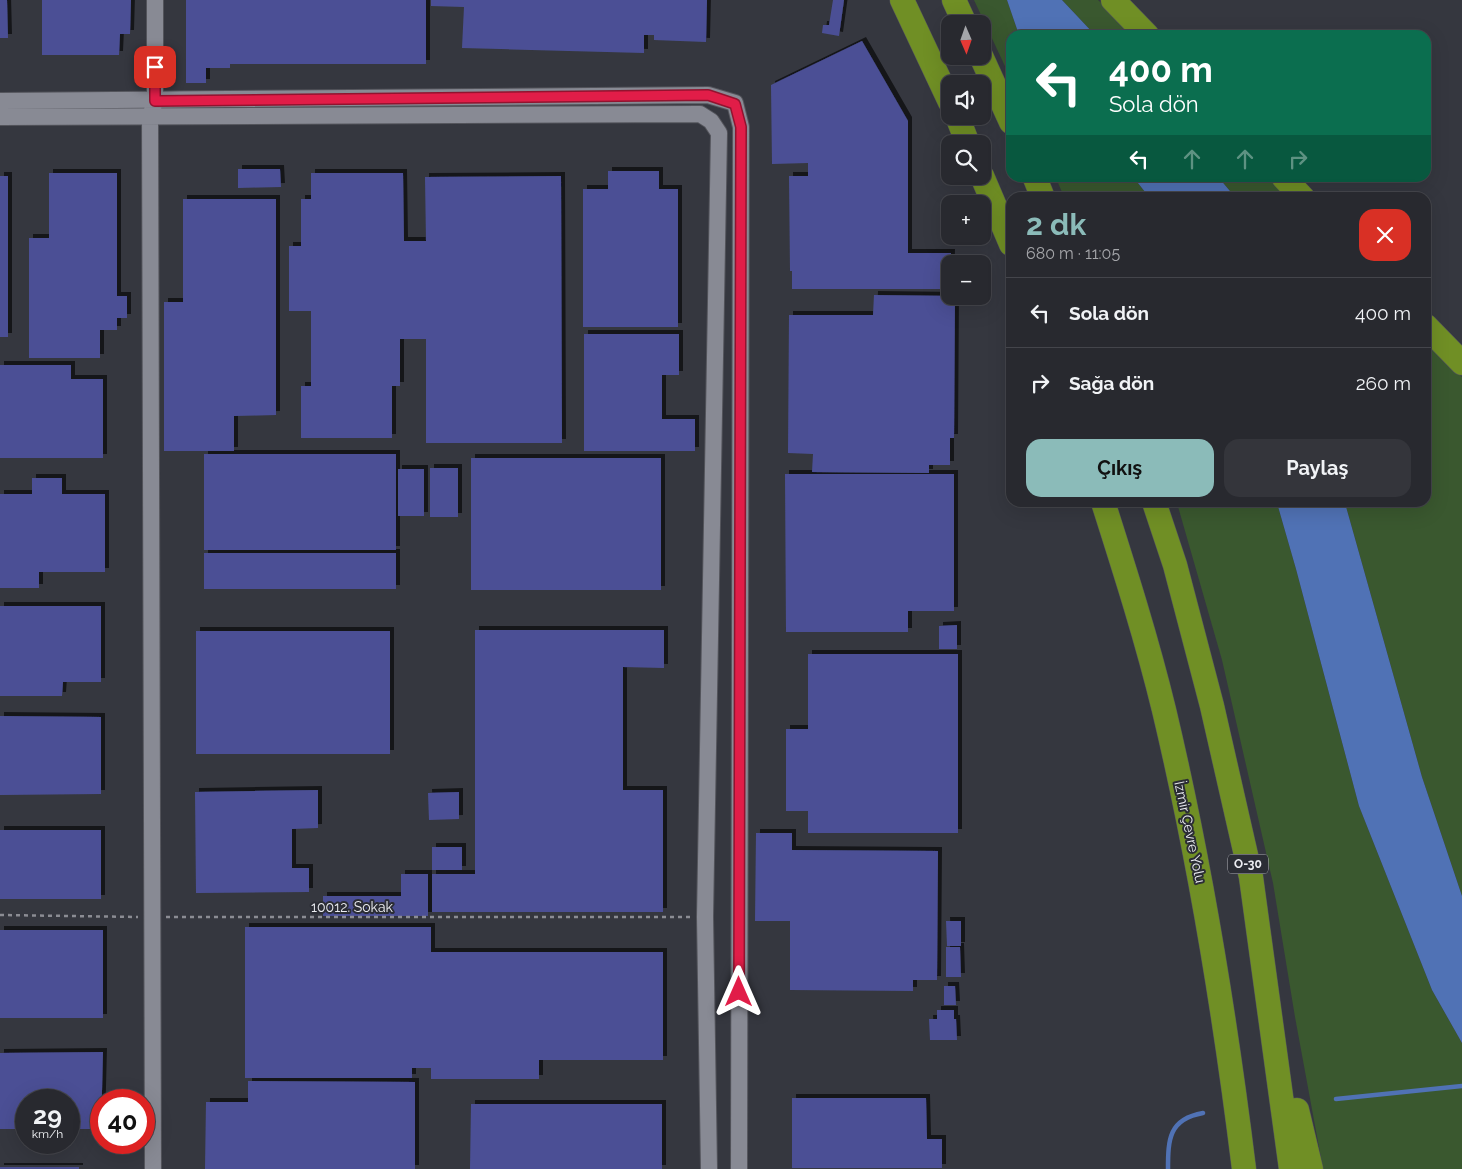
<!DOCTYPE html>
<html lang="tr">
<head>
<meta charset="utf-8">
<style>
  :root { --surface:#28292f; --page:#34353b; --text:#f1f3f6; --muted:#a5a6aa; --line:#44454b; --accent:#8bbbb9 }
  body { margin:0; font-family:Raleway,sans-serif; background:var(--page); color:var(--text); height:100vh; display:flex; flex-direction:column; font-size:19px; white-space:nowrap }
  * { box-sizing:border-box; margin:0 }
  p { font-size:16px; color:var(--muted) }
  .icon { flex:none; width:28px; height:28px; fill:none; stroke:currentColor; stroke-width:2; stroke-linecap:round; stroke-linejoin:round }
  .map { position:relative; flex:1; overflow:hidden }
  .panel { position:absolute; left:1006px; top:192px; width:425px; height:315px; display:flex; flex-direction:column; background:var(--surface); border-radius:15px; box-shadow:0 5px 20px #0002,0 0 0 1px var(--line) }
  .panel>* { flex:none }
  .top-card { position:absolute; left:1006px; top:30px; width:425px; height:152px; border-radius:15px; box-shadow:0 5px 20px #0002,0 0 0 1px var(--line); background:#0b6e4f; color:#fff; overflow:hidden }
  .needle { width:32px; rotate:178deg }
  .buttons { position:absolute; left:941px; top:15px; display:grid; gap:10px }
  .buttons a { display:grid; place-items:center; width:50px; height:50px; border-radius:10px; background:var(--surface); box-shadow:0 5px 20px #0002,0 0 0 1px var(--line); font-size:25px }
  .speed { position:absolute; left:15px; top:1089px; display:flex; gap:10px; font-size:25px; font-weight:700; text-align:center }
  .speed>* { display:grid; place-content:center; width:65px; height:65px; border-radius:50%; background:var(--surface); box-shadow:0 5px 20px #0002,0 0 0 1px var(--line); line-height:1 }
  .speed small { font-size:12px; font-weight:400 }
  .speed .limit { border:8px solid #d22; background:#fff; color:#111 }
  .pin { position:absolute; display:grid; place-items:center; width:42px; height:42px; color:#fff; margin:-21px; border-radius:10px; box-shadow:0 2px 8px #0006 }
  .me { position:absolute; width:55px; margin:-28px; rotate:0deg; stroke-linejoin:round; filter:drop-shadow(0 0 4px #0008) }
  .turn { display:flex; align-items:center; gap:18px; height:105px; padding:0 20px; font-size:22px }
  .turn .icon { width:65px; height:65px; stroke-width:2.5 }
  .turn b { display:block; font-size:35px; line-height:42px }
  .lanes { display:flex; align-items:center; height:48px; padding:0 20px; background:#0003; justify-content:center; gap:25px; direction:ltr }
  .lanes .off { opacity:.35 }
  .round { display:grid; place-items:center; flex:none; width:52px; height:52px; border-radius:15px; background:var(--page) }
  .summary { display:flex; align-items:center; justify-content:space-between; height:85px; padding:0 20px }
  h1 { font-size:30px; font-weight:700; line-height:38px; color:var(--accent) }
  .primary-button { display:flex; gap:10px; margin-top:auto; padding:10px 20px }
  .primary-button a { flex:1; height:58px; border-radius:15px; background:var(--accent); color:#111; font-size:20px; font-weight:700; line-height:58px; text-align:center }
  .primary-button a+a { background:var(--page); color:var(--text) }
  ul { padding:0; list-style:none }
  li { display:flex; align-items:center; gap:15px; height:70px; padding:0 20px; border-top:1px solid var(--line) }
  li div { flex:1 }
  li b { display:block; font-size:19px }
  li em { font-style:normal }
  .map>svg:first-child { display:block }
  .green { fill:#3a582f }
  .water { fill:#5072b5 }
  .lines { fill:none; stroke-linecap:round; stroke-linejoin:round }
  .stream { stroke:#5072b5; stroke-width:4.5 }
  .building { fill:#4b5095; filter:url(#shadow) }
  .minor-casing { stroke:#53545b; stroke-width:18 }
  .highway-casing { stroke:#53545b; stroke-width:25 }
  .path { stroke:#8b8c93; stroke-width:2.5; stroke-dasharray:4 4; stroke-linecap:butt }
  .minor { stroke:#888a94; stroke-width:16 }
  .highway { stroke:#708f25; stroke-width:24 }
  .route-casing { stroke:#92132f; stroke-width:12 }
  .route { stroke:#e11d48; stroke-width:9 }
  .labels { text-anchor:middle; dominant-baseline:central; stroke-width:4; stroke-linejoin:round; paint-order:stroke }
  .shield { fill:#2b2d35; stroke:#b2b3b9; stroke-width:1 }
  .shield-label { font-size:12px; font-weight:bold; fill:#ecedf2 }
  .street-label { font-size:14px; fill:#ecedf2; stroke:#2b2d35 }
</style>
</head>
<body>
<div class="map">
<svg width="1462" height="1169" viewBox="0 0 1462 1169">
  <defs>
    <filter id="shadow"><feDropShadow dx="4" dy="-4" stdDeviation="0" flood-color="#0009"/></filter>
  </defs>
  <rect width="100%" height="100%" fill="#35373f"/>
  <path class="green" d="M974 0H1007L1019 35H1011V79Z
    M1062 0H1098L1135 35H1095Z
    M1056 178H1134L1149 197H1064Z
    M1219 178H1270L1289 197H1235Z
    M1426 339 1462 377V896L1422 777 1345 503 1426 502Z
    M1177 503H1277L1296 569 1359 806 1432 990 1462 1043V1169H1323L1295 1017 1273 883 1222 660Z"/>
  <path class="water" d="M1007 0H1062L1095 35H1019Z
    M1134 178H1219L1235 197H1149Z
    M1277 503H1345L1422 777 1462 896V1043L1432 990 1359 806 1296 569Z"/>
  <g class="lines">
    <path class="stream" d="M1336 1099 1462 1086
      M1168 1169C1168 1139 1169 1119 1203 1113"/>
  </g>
  <path class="building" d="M0 0H7L8 38H0Z
    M42 0H131L130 34H120L119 55H42Z
    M186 0H426V64H230V68H206V83H186Z
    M431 0H707L706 42 654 40V35H644V53L462 48 464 7 431 6Z
    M833 0H844L839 36 822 33 823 25H829Z
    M862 41 908 121V253H951L950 289H792V271H790L789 176H808V163L772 164 771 85Z
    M238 169H280L281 187 238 188Z
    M608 171H659V189H678V327H583V189H608Z
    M49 173H117V296H127V318H117V330H100V358H29V238H49Z
    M311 173H403L404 241H426L425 177 561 176 562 443H426V339H400V386H392V438H301V386H311V311H289V246H301V199H311Z
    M0 176H8V337H0Z
    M183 199H276V415L234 416V451H164V302H183Z
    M874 295 955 296 954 438H950V465H929V473L812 472 813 454 788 453 789 315H873Z
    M584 334H679V375H662V419H695V451H584Z
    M0 365H71V379H103V458H0Z
    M204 454H396V550H204Z
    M471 458H661V590H471Z
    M430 468H458V517H430Z
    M398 469H424V516H398Z
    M785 474H954V611H908V632H786Z
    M32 478H62V494H105V572H39V588H0V494H32Z
    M204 553H396V589H204Z
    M0 606H101V682H63L62 696H0Z
    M957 625V649H939V626Z
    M475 630H664V668L623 667V790H663V912H432V874H475Z
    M196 631H390V754H196Z
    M808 654H958V833H808V811H786V729H808Z
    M0 716 101 717V794L0 795Z
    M318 790V828L292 829V868H309V892L196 893 195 792Z
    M459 792V819L429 820 428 793Z
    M0 830H101V899H0Z
    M756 833H792V850L938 851 937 980H913V991L790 990V921H755Z
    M432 847H462V870H432Z
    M401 874H428V916H323V896H401Z
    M946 921H961V946H947Z
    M245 927H431V952H663V1060H539V1079H431V1068H412V1078H245Z
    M0 930H103V1018H0Z
    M946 947H960L961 977H946Z
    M944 986H955L956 1005H944Z
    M937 1010H954V1019H956L957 1040H930L929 1019H937Z
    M103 1052 101 1129H69V1100H26V1129H0V1053Z
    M248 1081 415 1082V1169H205L206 1102H248Z
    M792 1098H926L927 1139H942V1168H792Z
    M471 1104H662V1169H470Z
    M0 1167H79V1169H0Z"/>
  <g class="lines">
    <g class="minor-casing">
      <path id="minor" d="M0 101 708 95 735 103 741 127 739 1169
        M0 117 700 114 711 121 719 133 705 917 709 1169
        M153 1169 150 117 155 101V0"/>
    </g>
    <g class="highway-casing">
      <path id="highway" d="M902 0 950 102
        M954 0 965 24
        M1113 0 1147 35
        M981 56 1011 122
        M957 116 968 144
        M982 176 1011 244
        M1035 178 1043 198
        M1284 178 1303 198
        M1426 326 1462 363
        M1103 502C1125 571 1147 640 1164 710 1200 861 1225 1015 1244 1169
        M1154 502 1175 565 1212 706 1251 877 1291 1169
        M1297 1110 1311 1169"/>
    </g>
    <path class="path" d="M0 915 138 917
      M166 917H691"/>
    <use href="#minor" class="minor"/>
    <use href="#highway" class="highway"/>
  </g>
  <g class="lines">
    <g class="route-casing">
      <path id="route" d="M155 67V101L708 95 735 104 741 127 739 992"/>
    </g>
    <use href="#route" class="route"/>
  </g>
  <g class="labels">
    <rect class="shield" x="1228" y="854.5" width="40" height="19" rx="4"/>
    <g class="shield-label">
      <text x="1248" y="864">O-30</text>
    </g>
    <g class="street-label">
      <text transform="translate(1190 832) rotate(78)">İzmir Çevre Yolu</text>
      <text x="352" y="907">10012. Sokak</text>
    </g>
  </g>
</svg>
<div class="buttons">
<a><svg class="needle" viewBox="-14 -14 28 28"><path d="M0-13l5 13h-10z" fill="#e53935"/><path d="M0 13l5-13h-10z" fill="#a5a6aa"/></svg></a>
<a><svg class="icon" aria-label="sound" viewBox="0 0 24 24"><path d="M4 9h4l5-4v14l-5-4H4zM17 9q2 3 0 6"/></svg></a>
<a><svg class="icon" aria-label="search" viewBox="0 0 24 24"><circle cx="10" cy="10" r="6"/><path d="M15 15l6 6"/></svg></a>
<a>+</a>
<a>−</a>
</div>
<div class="speed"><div>29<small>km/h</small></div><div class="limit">40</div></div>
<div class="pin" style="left:155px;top:67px;background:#d93025"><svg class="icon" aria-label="arrive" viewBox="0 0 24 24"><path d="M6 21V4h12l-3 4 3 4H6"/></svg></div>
<svg class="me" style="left:739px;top:992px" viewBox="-20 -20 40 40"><path d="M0-17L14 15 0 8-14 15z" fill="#e11d48" stroke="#fff" stroke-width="4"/></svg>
<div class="top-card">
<div class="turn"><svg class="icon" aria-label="left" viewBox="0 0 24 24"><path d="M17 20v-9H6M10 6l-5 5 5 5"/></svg><div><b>400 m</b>Sola dön</div></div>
<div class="lanes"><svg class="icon" aria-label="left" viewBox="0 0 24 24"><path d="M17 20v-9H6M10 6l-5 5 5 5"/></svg><svg class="icon off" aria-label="ahead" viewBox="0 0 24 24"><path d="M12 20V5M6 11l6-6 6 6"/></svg><svg class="icon off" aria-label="ahead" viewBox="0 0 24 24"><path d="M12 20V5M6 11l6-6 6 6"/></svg><svg class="icon off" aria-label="right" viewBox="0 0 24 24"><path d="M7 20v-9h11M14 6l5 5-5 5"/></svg></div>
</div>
<section class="panel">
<div class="summary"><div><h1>2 dk</h1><p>680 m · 11:05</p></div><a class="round" style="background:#d93025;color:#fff"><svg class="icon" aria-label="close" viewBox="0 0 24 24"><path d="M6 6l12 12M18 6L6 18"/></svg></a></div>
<ul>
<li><svg class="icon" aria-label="left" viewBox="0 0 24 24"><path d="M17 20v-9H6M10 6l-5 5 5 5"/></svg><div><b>Sola dön</b></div><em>400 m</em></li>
<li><svg class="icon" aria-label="right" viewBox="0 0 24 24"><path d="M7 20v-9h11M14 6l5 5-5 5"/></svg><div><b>Sağa dön</b></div><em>260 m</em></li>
</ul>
<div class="primary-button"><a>Çıkış</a><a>Paylaş</a></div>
</section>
</div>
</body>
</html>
